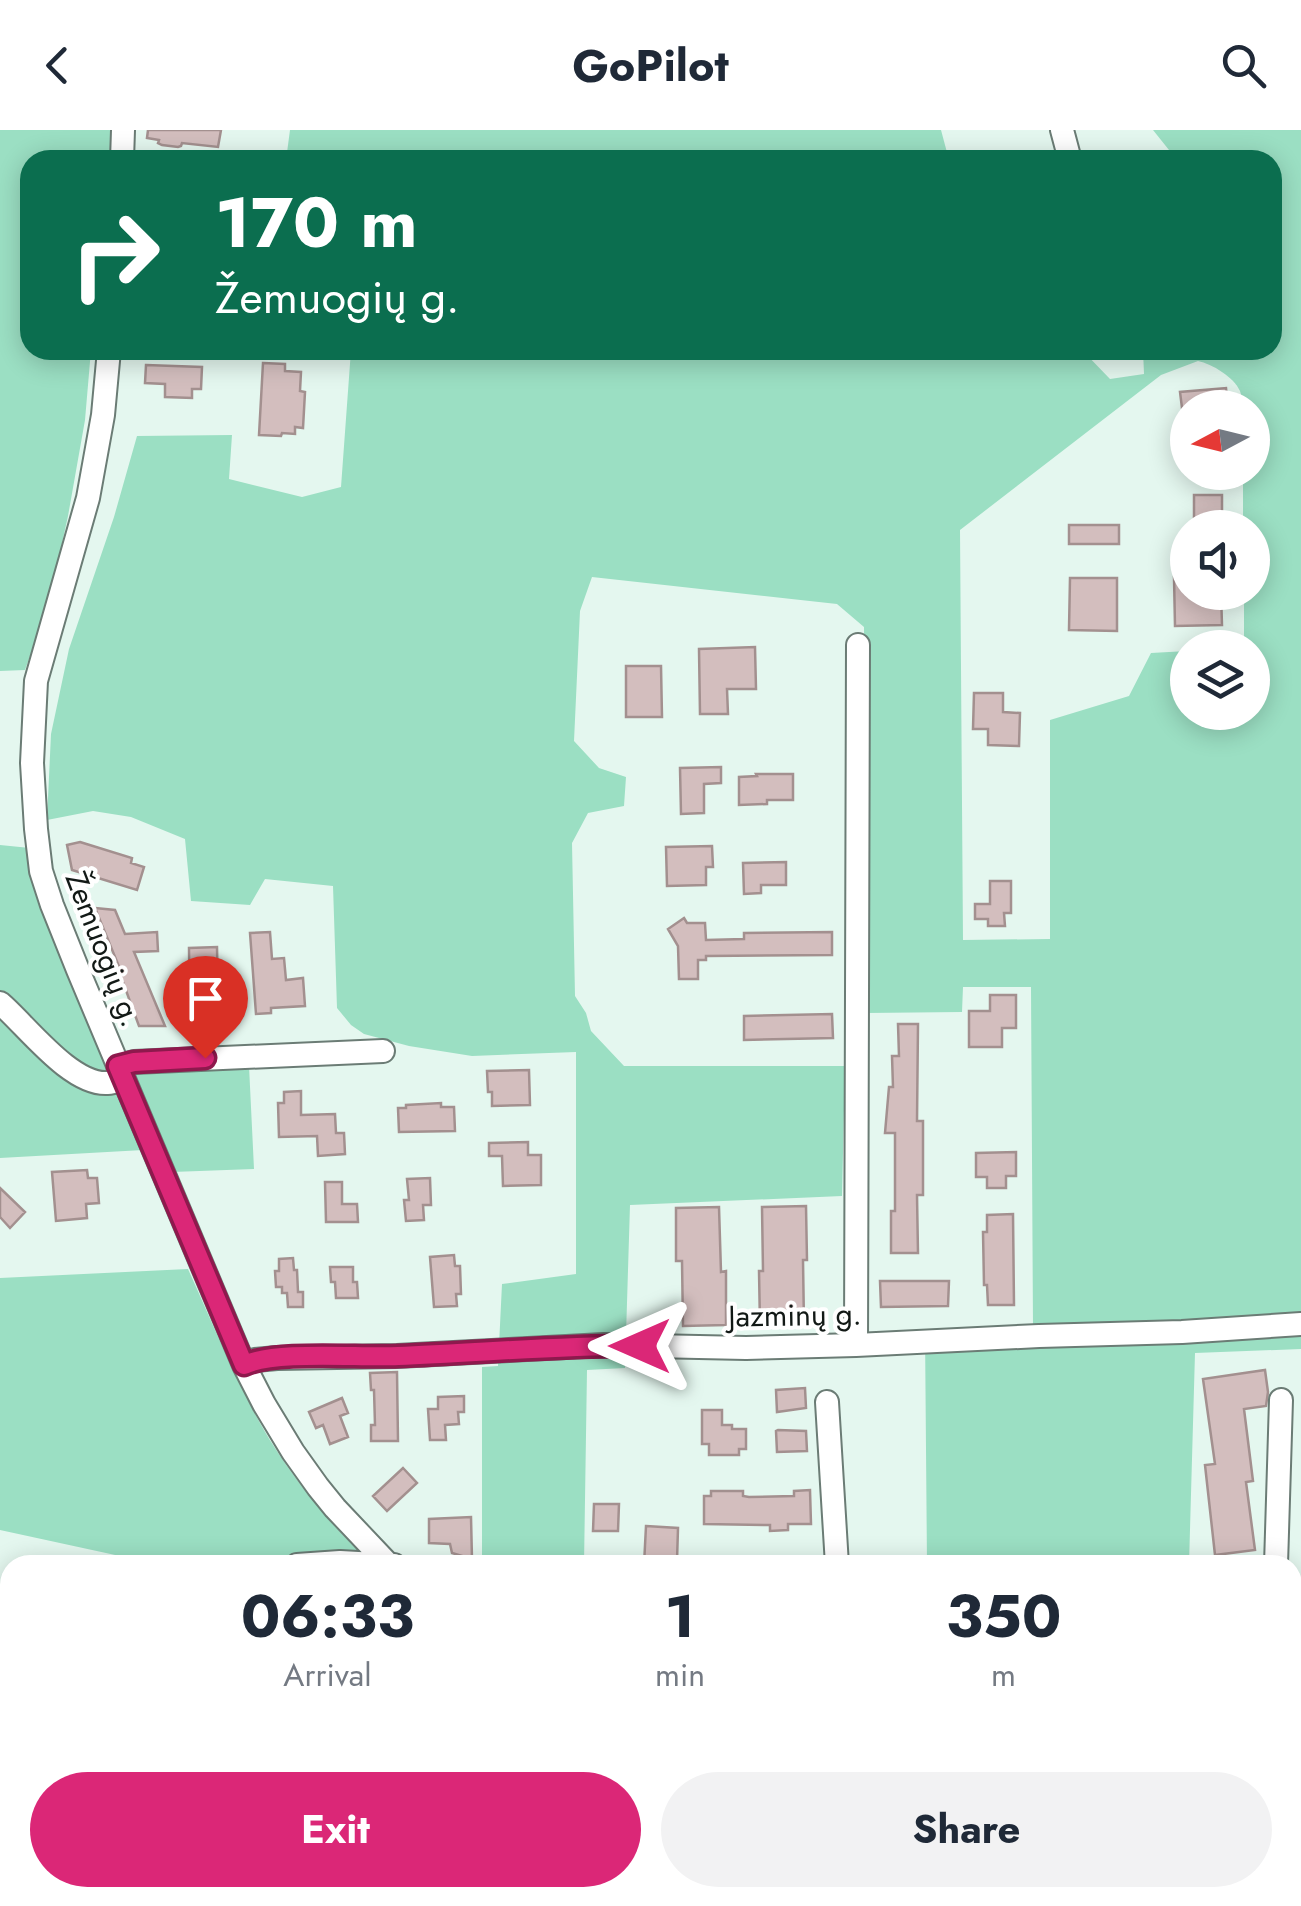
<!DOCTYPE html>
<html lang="en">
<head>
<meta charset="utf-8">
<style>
  :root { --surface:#fff; --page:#f2f2f3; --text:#1f2937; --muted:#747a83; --accent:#db2777 }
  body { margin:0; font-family:Jost,sans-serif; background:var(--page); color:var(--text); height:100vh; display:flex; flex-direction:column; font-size:38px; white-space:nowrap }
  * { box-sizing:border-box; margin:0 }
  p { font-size:32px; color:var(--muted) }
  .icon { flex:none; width:55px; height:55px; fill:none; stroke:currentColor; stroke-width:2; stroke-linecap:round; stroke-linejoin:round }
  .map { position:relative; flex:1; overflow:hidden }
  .details { position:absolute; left:0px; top:1425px; width:1302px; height:352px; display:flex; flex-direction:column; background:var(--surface); border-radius:30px 30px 0 0; box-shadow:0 5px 25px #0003 }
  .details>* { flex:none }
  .banner { position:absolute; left:20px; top:20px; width:1262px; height:210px; border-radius:30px; box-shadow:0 5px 25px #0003; background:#0b6e4f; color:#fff; overflow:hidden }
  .needle { width:65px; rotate:263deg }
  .controls { position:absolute; left:1170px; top:260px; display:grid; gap:20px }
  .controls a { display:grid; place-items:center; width:100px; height:100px; border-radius:50%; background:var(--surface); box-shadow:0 5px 25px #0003; font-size:50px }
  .pin { position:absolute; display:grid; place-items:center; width:85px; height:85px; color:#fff; margin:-102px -42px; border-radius:50% 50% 50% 0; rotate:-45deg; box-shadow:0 0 10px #0007 }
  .pin .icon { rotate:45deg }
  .me { position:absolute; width:110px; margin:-55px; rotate:270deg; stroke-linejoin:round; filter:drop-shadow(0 0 8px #0008) }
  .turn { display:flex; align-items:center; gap:35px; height:210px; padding:0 30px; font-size:45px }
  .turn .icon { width:130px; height:130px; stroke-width:2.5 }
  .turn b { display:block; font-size:70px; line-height:85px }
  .eta { display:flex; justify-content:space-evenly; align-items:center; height:170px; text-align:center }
  .eta b { font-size:60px; font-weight:700; line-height:70px }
  .button { display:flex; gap:20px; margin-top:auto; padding:20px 30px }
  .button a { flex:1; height:115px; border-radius:60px; background:var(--accent); color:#fff; font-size:40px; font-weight:700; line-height:115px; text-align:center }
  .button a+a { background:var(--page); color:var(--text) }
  header { display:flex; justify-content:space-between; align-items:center; height:130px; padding:0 30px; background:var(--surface); font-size:45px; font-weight:700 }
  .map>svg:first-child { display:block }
  .green { fill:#9bdfc3; fill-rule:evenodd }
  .building { fill:#d3bebe; stroke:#a3908f; stroke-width:2.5 }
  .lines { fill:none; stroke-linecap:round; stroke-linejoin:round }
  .minor-casing { stroke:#6b7c75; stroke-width:26 }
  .minor { stroke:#fff; stroke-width:22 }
  .route-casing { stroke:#8e194d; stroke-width:25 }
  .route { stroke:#db2777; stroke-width:18 }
  .labels { text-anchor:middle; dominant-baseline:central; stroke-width:8; stroke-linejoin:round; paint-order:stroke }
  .street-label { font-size:30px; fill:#121916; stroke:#fff }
</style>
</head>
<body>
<header><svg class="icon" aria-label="back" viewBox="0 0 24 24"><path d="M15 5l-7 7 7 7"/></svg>GoPilot<svg class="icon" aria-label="search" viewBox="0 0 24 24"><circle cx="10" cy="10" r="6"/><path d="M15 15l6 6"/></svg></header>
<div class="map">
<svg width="1301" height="1776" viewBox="0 0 1301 1776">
  <rect width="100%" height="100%" fill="#e4f7ef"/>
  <path class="green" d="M0 0H115L110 30H30V220H91L85 290 68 386 49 473 25 540 0 541Z
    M290 0H941L949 30H286Z
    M1153 0H1301V1219L1195 1223 1189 1435H927L925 1201 1033 1198 1031 857H963L962 882 866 883 864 497 837 474 592 447 580 481 574 611 599 638 626 647 624 676 588 683 572 713 575 866 586 883 591 901 624 936H845L842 1066 630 1075 625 1238 587 1240 584 1435H482V1237L498 1236 502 1154 576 1144V922L472 926 409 916 364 904 351 895 337 878 333 756 265 749 250 775 191 771 185 709 131 687 93 681 47 690 51 604 69 519 114 387 137 306 232 305 229 349 302 367 341 357 351 220H1082L1110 249 1144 244 1143 220H1272V30H1177ZM1198 231C1212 234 1234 247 1240 261 1242 266 1242 272 1242 277L1252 278V342L1243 343V397L1252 398V462L1244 463V517L1252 518V582H1188L1187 521 1151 523 1129 566 1050 590V809L963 810 960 400 1161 245Z
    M0 715 30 718 143 1020 0 1028Z
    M249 936 254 1039 172 1042 131 942Z
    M188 1139C214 1196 241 1265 275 1318 299 1356 340 1406 374 1435H153L152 1433 0 1400V1148Z"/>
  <path class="building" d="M148 0H221L218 17 182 13 181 16 178 17 162 15 158 13 159 10 147 8Z
    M263 233 285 234V241L301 242 300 261 305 262 303 298 295 297V304L282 303 281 306 259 305Z
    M146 235 202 237 201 259H192V268L165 267V254L145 253Z
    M1226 258 1228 278H1182L1180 262Z
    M1194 365H1222V398H1194Z
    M1069 395H1119V414H1069Z
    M1188 446V462H1221L1222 495 1175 496 1174 447Z
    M1070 448H1117V501L1069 500Z
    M755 517 756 559H727L728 584H700L699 519Z
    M626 536H661L662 587H626Z
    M974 563H1003V582L1020 583 1019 616 988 615V599H973Z
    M721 637V653L704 654V683L681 684 680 638Z
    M756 644H793V670H767V674L739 675V647L757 646Z
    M80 712 132 728 131 733 144 737 137 760 72 740 67 715Z
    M712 716 713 737H706V755L667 756 666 717Z
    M786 732V755H761V763L744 764 743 733Z
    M990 751H1011V783H1004L1005 796H988V789H975V774H990Z
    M95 778 115 780 125 804 157 802 158 821 134 822 165 896H139L120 844H122Z
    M684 788 687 793H705L706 810 744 809V803L832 802V825L706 826V830H698V849H679L678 816 668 799Z
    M270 802 272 829 284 828 286 850 303 848 305 876 271 878V883L256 884 250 803Z
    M217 817 218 869H209L210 902 190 903 189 818Z
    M990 865H1016V898H1002V917H969V881H990Z
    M832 884 833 908 744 910V886Z
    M898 894H918L917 991H923V1065H917L918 1123H891V1081H895V1003H885L889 957H893L892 926H899Z
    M529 940 530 975 492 976V962H488L487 941Z
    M301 961V985L335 984 336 1003H344L345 1024 318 1026 317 1006 279 1007 278 973H284V962Z
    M441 973V977H454L455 1001 399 1002 398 978H406V975Z
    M528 1012V1025H541V1055L503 1056 502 1026H489V1013Z
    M1016 1022V1046H1006V1058H987V1047H976V1023Z
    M87 1040 88 1048H97L99 1073 86 1074 87 1088 56 1091 52 1042Z
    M430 1048 431 1075H423L424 1090 406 1091 404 1070H409L407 1049Z
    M325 1052H342V1074H357L358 1092H326Z
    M0 1058 25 1082 10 1098 0 1087Z
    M806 1076 807 1130H803L804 1195H760L759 1141H763L762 1077Z
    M719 1077 721 1142 726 1141V1195L683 1196 682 1131H676V1078Z
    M1013 1084 1014 1175H988L987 1155H984L983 1102H987V1085Z
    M454 1125 455 1136H460L461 1164H456L457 1176 434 1177 430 1127Z
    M293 1128 294 1140H297L298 1162H303V1177H288L287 1163H282V1157H276L275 1141H279V1129Z
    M330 1137H353V1152H357L358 1168H336L335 1152H331Z
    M880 1151H949L948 1176 881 1177Z
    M1265 1240 1268 1262 1266 1276 1244 1279 1253 1351 1246 1352 1255 1420 1215 1425 1205 1335 1215 1334 1203 1249Z
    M397 1242 398 1311H371V1295H375L374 1260H371L370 1243Z
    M805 1258 806 1278 777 1282 776 1260Z
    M464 1266V1282H458L459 1294 445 1295 446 1310H430L428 1279H438V1267Z
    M342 1268 348 1283 340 1286 348 1307 330 1314 323 1295 316 1298 309 1282Z
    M702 1280H722V1295H732V1299H746V1319H739V1325H709V1314H702Z
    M778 1300 806 1301 807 1321 777 1322 776 1301Z
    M403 1338 417 1353 387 1381 373 1366Z
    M810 1360 811 1394H788V1400L770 1401V1395L704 1394V1366H711V1361H743V1366L749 1367 794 1366V1361Z
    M594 1374H619L618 1401H593Z
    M471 1387 472 1429 452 1423 450 1414 429 1413V1389Z
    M646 1396 678 1398 677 1431 665 1430V1435H644Z"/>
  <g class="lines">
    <g class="minor-casing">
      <path id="minor" d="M1062 0 1070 30
        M122 30 123 0
        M109 220 103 285 88 368 36 551 32 633 36 699 41 741 52 775 78 840 244 1235 264 1274 293 1322 318 1357 335 1378 388 1434
        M0 873C26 895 71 956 108 953 113 953 118 950 123 948
        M118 936 134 932 383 921
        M856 1215 858 515
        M244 1235 255 1230 277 1228 397 1226 604 1215 746 1218 856 1215 1039 1206 1182 1202 1301 1194
        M827 1272 837 1435
        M297 1435 340 1432 394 1435
        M1276 1435 1281 1270
        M0 1606 10 1598
        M804 1768 812 1776
        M857 1768V1776
        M1268 1776V1768"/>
    </g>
    <use href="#minor" class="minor"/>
  </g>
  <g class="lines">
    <g class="route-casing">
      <path id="route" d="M205 928 134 932 118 936 244 1235C276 1220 359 1228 398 1226 479 1223 559 1215 640 1216"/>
    </g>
    <use href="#route" class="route"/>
  </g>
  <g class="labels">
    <g class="street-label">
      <text transform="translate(104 819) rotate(69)">Žemuogių g.</text>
      <text transform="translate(795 1185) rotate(-1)">Jazminų g.</text>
    </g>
  </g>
</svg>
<div class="controls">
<a><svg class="needle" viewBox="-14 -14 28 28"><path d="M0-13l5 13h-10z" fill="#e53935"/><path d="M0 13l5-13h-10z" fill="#747a83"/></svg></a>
<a><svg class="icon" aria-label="sound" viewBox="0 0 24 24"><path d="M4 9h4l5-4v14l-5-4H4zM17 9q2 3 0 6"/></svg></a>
<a><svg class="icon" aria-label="layers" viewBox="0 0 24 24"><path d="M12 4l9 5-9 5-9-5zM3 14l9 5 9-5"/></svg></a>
</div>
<div class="pin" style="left:205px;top:928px;background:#d93025"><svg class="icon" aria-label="arrive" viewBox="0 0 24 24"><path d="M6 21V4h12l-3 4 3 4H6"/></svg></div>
<svg class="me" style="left:640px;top:1216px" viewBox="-20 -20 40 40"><path d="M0-17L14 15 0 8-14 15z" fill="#db2777" stroke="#fff" stroke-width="4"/></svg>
<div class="banner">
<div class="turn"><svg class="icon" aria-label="right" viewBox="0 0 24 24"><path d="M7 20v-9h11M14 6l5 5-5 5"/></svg><div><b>170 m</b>Žemuogių g.</div></div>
</div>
<section class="details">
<div class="eta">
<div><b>06:33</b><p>Arrival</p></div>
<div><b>1</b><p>min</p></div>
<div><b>350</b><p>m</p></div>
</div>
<div class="button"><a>Exit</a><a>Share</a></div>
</section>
</div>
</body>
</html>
